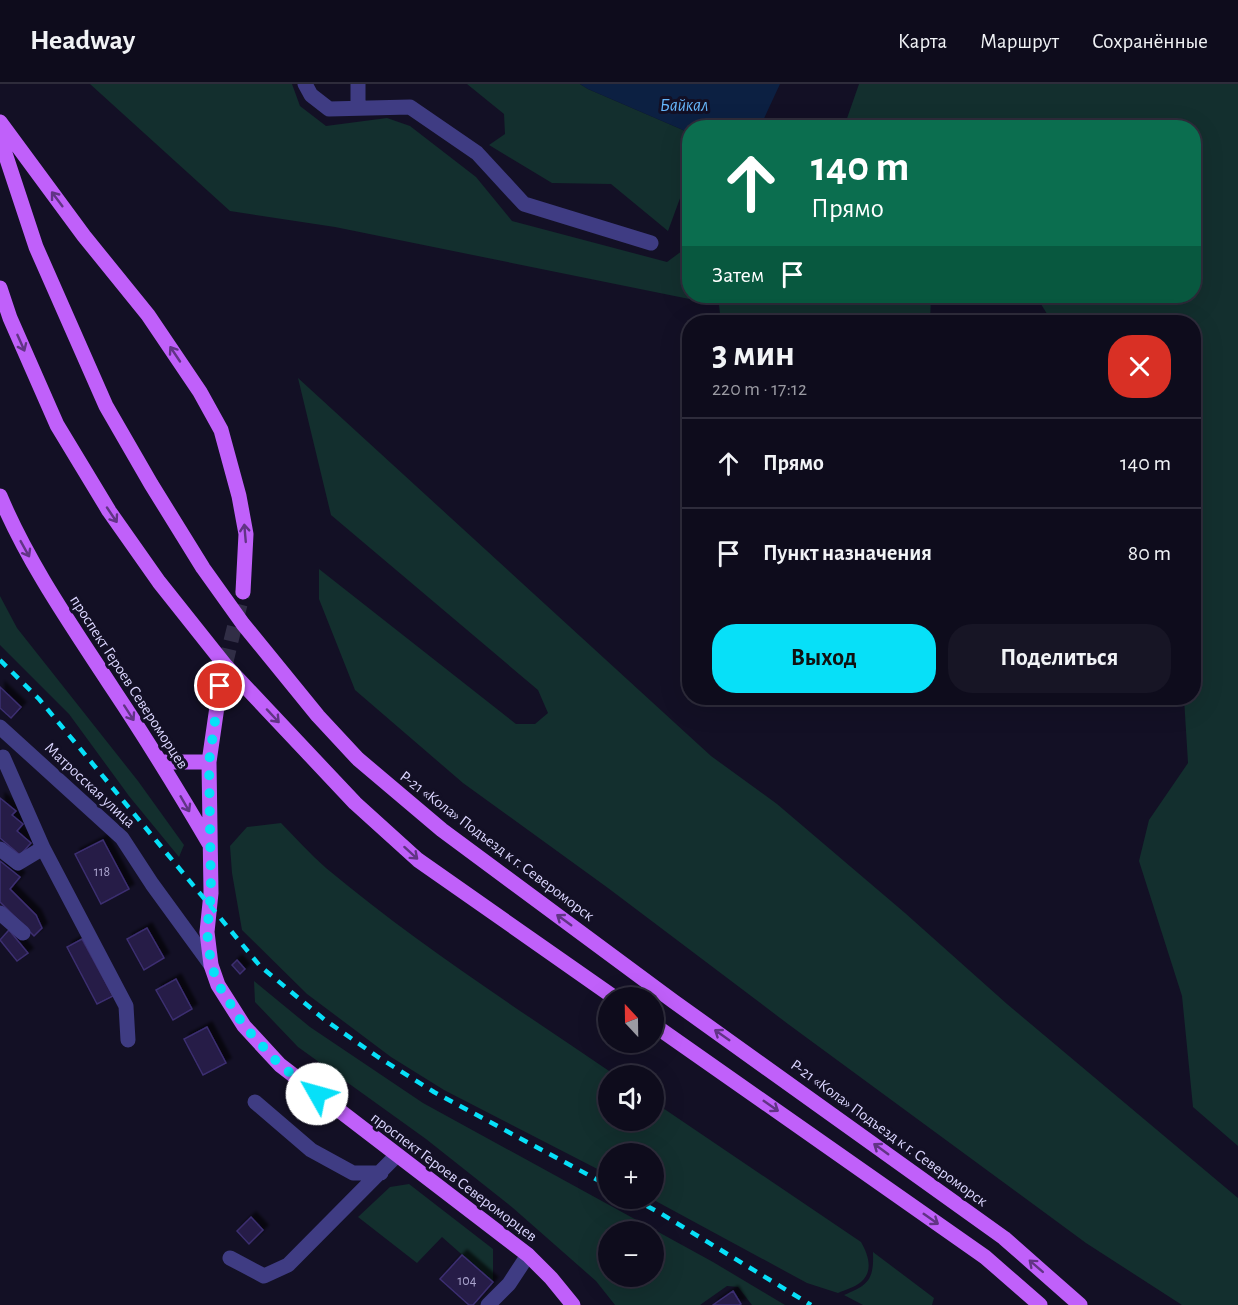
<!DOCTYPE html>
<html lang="ru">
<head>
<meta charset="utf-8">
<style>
  :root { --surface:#0e0c1c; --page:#171525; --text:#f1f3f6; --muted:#9b9ba3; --line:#2e2c3b; --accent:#07e0f8 }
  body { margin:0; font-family:"Alegreya Sans",sans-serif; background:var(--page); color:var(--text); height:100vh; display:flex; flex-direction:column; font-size:22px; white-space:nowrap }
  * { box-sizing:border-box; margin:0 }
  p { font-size:20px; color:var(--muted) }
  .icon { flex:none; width:33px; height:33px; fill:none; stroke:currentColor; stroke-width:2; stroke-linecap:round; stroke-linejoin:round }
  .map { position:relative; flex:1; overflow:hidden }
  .drawer { position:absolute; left:682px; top:231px; width:519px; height:390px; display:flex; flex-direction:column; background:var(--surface); border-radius:24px; box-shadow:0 6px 24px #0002,0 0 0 2px var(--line) }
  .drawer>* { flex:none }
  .banner { position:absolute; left:682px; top:36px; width:519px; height:183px; border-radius:24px; box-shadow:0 6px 24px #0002,0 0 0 2px var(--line); background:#0b6e4f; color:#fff; overflow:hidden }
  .needle { width:39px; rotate:338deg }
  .buttons { position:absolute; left:598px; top:903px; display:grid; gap:12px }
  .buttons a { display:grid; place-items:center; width:66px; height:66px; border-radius:50%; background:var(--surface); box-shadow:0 6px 24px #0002,0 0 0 2px var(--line); font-size:30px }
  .pin { position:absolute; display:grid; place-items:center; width:51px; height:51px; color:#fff; margin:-26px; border:3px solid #fff; border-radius:50%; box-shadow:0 2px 6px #0007 }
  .me { position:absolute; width:66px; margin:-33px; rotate:308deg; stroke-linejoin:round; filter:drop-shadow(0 0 4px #0008) }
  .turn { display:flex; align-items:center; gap:21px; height:126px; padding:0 30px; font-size:27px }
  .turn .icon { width:78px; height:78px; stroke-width:2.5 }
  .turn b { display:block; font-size:42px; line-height:51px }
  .then { display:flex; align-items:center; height:57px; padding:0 30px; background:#0003; gap:12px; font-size:22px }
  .round { display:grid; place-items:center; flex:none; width:63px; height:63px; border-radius:24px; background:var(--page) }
  .summary { display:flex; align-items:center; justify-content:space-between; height:102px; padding:0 30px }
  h1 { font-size:36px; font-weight:700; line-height:45px }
  .cta { display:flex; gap:12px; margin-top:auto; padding:12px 30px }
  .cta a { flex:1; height:69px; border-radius:24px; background:var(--accent); color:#111; font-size:24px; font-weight:700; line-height:69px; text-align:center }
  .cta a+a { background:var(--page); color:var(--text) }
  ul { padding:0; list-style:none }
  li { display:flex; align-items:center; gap:18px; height:90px; padding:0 30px; border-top:2px solid var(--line) }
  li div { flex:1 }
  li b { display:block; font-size:22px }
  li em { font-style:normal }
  header { display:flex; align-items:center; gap:36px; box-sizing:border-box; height:84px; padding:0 30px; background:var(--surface); border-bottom:2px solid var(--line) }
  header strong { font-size:28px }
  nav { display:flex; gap:33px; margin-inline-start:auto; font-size:21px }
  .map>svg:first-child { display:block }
  .green { fill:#132f2e; fill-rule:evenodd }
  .water { fill:#0c2042 }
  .building { fill:#251c46; stroke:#3c2f71; stroke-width:1.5; filter:url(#shadow) }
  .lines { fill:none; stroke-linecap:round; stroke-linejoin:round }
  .major-tunnel { stroke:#312e46; stroke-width:15; stroke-dasharray:15 8; stroke-linecap:butt }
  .minor { stroke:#3f3c83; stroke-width:15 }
  .major { stroke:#c060fa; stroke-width:15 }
  .rail { stroke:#07e0f8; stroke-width:4.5; stroke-dasharray:9 8; stroke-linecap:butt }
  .oneway { stroke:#613485 }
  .route { stroke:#07e0f8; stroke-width:10; stroke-dasharray:0 18 }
  .labels { text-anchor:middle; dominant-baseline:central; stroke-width:6; stroke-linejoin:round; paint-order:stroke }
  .number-label { font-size:14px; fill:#ada7d0 }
  .street-label { font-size:16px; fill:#dad5fe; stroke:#131025 }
  .water-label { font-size:18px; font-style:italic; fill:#66b6fb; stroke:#131025 }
</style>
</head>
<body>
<header>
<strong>Headway</strong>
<nav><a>Карта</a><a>Маршрут</a><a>Сохранённые</a></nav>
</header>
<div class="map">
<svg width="1238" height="1221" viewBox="0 0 1238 1221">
  <defs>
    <filter id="shadow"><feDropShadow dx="5" dy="-5" stdDeviation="1.5" flood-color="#0009"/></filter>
  </defs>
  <rect width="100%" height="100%" fill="#131025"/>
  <path class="green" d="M90 0H292L300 22 326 42 387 34 410 42 476 93 512 137 667 178 690 161V212H931L930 238H721L719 221 335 143 230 127Z
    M467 0H580L588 5 690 49V87L668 147 611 100 552 99 489 61 505 50 504 30Z
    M859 0H1238V1062L1193 1023 1182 912 1139 777 1149 736 1188 679 1184 614H1194V238H1052L1036 212H1194V44L844 43Z
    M298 294 711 672 777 720 905 829 1007 920 1238 1114V1221H1182L1086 1159 788 940 608 804 463 699 355 606 319 515V485L516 640H535L548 629 538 606 331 431Z
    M0 512 17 544 138 697 184 761 179 773 129 712 69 630 0 561Z
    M281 739C296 754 310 770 326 784 417 860 518 925 615 991L609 992V1036H654V1018L861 1158C868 1170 874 1187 861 1198 855 1203 845 1206 838 1209L807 1199 652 1115 654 1114V1070H609V1091L444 1006 391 973 307 910 242 846 232 789 230 762 247 743Z
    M254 897 310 943 423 1019 713 1178 785 1221H752L738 1203 727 1202 700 1221H615L596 1197 513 1124 426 1055 298 963 255 918ZM609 1148H654V1192H609Z
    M409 1100 493 1165V1198L442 1153 417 1179 358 1133 390 1103Z
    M873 1168 934 1214 932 1221H863L844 1211C869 1201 874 1195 873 1168Z"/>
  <path class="water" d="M580 0H780L760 43 690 44V49L588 5Z"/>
  <path class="building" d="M0 603 21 623 11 634 0 624Z
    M0 714 16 727 12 731 23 740 17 747 31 759 20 771 0 754Z
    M103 756 129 805 101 820 75 770Z
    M0 777 20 793 10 805 36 831 42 844 34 852 0 818Z
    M147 844 164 874 144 886 127 855Z
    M9 846 28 869 17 877 0 856Z
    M82 855 113 912 97 920 67 863Z
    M237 876 245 885 240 890 232 881Z
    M176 895 192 925 173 936 156 906Z
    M207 943 226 979 203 991 184 955Z
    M251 1133 263 1146 249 1160 237 1147Z
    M462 1171 493 1198 473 1221H469L440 1195Z
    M733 1207 741 1220 739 1221H713Z"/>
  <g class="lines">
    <path class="major-tunnel" d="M220 602 243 508"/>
    <path class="minor" d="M305 0 311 11 329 25 410 23 477 69 524 120 651 159
      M358 23V0
      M0 643 122 754 152 800 211 881
      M43 764 126 922 128 956
      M0 765 18 779 43 764 3 673
      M0 829 23 849
      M255 1018 311 1066 353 1089H381
      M230 1174 264 1192 288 1181 397 1071
      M488 1221 509 1200 528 1171"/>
    <path class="major" d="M0 38 84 152 148 231 200 308 221 346 239 412 246 450 243 508
      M0 54 36 163 106 322 151 400 203 484 243 540 318 632 358 675 442 746 673 917 1004 1154 1080 1221
      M0 204 10 234 57 341 109 427 159 498 225 581 355 719 418 776 615 914
      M0 412C29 481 72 542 113 605 147 656 179 708 210 761
      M220 602 209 678 211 809 207 848 211 881 218 901 244 942 280 981 528 1171 551 1194 573 1221
      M161 678H209
      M654 941 985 1173 1040 1221"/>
    <path class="rail" d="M0 576 39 615 260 882 325 936 378 973 434 1008 609 1102
      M632 1114 660 1129 811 1221"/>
  </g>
  <defs><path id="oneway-shaft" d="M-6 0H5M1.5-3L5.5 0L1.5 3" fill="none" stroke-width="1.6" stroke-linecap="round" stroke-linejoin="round" transform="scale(1.5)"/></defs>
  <g class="oneway">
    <use href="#oneway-shaft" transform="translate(57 115) rotate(-127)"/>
    <use href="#oneway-shaft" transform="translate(21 259) rotate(66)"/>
    <use href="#oneway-shaft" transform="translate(175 270) rotate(-124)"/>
    <use href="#oneway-shaft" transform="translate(112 431) rotate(56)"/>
    <use href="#oneway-shaft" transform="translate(245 449) rotate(-95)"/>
    <use href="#oneway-shaft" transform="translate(25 465) rotate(61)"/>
    <use href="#oneway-shaft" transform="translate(129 629) rotate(57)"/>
    <use href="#oneway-shaft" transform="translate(273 632) rotate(47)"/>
    <use href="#oneway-shaft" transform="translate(185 720) rotate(60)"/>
    <use href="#oneway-shaft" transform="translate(411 769) rotate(42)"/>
    <use href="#oneway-shaft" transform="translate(564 836) rotate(-144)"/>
    <use href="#oneway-shaft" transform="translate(722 951) rotate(-145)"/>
    <use href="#oneway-shaft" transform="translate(771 1022) rotate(35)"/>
    <use href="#oneway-shaft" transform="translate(881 1065) rotate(-144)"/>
    <use href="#oneway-shaft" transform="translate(931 1135) rotate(35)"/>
    <use href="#oneway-shaft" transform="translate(1036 1182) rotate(-139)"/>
  </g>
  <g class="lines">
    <path class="route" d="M220 602 209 678 211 809 207 848 211 880 218 900 244 942 280 981 317 1010"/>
  </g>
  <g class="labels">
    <g class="number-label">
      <text x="102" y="788">118</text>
      <text x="467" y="1197">104</text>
    </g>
    <g class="street-label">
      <text transform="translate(129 598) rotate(57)">проспект Героев Североморцев</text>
      <text transform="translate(90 701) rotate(43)">Матросская улица</text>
      <text transform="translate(497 762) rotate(37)">Р-21 «Кола» Подъезд к г. Североморск</text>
      <text transform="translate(889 1049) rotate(36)">Р-21 «Кола» Подъезд к г. Североморск</text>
      <text transform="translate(454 1093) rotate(37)">проспект Героев Североморцев</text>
    </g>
    <g class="water-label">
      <text x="684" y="22">Байкал</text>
    </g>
  </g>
</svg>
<div class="buttons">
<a><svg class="needle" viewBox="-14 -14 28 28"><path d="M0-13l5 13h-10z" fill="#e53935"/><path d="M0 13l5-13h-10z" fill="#9b9ba3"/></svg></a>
<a><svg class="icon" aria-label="sound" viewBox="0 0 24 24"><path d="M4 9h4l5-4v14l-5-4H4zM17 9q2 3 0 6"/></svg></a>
<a>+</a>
<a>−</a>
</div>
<div class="pin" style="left:220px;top:602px;background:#d93025"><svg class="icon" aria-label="arrive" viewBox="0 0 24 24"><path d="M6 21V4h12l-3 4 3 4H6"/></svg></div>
<svg class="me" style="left:317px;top:1010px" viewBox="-20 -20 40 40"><circle r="19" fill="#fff"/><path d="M0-13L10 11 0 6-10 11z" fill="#07e0f8"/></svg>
<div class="banner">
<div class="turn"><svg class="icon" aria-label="ahead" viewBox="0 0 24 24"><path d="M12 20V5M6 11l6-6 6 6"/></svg><div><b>140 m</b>Прямо</div></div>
<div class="then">Затем<svg class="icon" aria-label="arrive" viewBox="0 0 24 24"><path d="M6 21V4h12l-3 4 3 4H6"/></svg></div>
</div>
<section class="drawer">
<div class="summary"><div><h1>3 мин</h1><p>220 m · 17:12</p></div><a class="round" style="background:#d93025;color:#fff"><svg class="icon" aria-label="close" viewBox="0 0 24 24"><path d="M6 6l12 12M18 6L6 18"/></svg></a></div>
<ul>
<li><svg class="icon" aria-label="ahead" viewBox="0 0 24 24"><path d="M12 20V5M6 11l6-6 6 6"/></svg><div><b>Прямо</b></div><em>140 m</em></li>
<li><svg class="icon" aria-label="arrive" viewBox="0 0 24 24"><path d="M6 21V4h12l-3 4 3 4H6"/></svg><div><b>Пункт назначения</b></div><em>80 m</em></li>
</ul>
<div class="cta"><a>Выход</a><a>Поделиться</a></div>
</section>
</div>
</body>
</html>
